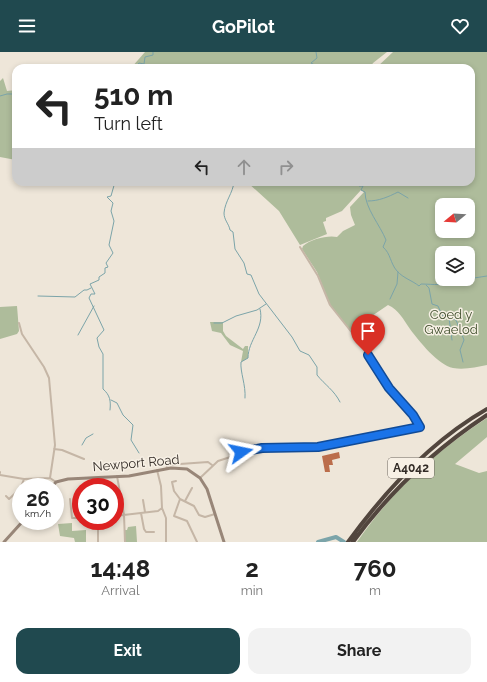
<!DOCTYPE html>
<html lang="en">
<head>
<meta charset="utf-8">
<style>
  :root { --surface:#fff; --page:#f2f2f2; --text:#222; --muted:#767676; --accent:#20494f }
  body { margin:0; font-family:Raleway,sans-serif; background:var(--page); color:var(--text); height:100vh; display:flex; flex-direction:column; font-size:15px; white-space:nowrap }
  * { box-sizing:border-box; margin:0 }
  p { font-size:13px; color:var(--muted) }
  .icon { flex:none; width:22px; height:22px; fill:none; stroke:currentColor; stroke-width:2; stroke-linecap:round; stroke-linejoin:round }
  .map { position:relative; height:490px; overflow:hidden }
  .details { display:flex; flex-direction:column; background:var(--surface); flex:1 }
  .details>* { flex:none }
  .banner { position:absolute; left:12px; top:12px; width:463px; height:122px; border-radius:12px; box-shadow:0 2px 6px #0003; background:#fff; color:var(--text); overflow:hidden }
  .needle { width:26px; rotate:252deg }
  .tools { position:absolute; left:435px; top:146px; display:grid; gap:8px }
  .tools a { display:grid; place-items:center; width:40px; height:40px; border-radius:8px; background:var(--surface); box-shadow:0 2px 6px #0003; font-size:20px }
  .speed { position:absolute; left:12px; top:426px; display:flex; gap:8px; font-size:20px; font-weight:700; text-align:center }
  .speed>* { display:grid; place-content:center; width:52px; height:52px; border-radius:50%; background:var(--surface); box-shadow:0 2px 6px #0003; line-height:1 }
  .speed small { font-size:10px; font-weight:400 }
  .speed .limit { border:6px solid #d22; background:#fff; color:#111 }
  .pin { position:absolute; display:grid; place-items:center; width:34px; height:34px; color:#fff; margin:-41px -17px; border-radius:50% 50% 50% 0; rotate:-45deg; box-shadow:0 0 4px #0007 }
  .pin .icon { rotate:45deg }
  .me { position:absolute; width:44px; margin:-22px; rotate:78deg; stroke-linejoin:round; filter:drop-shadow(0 0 3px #0008) }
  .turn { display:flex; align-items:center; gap:14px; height:84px; padding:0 16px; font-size:18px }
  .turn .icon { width:52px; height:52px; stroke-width:2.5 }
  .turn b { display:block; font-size:28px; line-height:34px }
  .lanes { display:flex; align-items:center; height:38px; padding:0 16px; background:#0003; justify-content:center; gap:20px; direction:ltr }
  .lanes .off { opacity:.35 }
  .eta { display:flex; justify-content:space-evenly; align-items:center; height:68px; text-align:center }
  .eta b { font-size:24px; font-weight:700; line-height:28px }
  .cta { display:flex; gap:8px; margin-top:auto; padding:8px 16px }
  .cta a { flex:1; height:46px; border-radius:12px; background:var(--accent); color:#fff; font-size:16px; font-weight:700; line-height:46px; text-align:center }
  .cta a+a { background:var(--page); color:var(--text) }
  header { display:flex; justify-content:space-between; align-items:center; height:52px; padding:0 16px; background:var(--accent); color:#fff; font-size:18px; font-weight:700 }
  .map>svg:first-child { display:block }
  .green { fill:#aebc9b; fill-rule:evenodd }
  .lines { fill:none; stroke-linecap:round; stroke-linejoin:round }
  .stream { stroke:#7ba4a9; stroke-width:1 }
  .river { stroke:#7ba4a9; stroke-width:4 }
  .building { fill:#bb6d4b }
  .street { stroke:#c5b6a6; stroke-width:2 }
  .secondary { stroke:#988678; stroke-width:3 }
  .highway { stroke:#52463e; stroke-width:4 }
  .route-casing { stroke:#114b97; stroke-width:10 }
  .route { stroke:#1a73e8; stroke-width:7 }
  .labels { text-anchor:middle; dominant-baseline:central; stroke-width:3; stroke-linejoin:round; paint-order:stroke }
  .shield { fill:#f7f0e5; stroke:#6d665f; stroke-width:1 }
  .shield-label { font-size:12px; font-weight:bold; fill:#322b26 }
  .park-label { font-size:13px; fill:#3f4e2c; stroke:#f7f0e5 }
  .street-label { font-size:13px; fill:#322b26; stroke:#f7f0e5 }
</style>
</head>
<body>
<header><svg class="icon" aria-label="menu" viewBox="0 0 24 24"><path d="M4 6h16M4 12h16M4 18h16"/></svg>GoPilot<svg class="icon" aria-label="heart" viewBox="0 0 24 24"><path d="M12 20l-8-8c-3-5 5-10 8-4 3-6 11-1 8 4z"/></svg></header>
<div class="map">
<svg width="487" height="490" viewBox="0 0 487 490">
  <rect width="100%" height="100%" fill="#eee6d9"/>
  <path class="green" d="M145 0H387L373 11 370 16H131Z
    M393 0H487V313C476 315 465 318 453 316 438 313 419 289 410 277 403 267 399 258 388 253L366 268V272L358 281 366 298 330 253 317 220 302 197 303 194C311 187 328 183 337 185L343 179 355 173 351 163 350 155 364 140 361 138 342 159 326 166V169L323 170 327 182 300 193 279 159 247 130H471V16H376ZM442 153H468V179H442ZM442 201H468V227H442Z
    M3 26 7 39 16 38V108L0 105V29Z
    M17 254 19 279 17 282 0 287V255Z
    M210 270H223V279L226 284 243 297 245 294H248V306L241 310 243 299 230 293 221 281 212 279Z
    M487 366V385L455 412 479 421 487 419V490H357C391 440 436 399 487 366Z
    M72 471V479L86 478V490H75L74 486 60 484 58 472Z
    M136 474 137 490H125L124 478H127L128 475Z"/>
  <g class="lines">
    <path class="stream" d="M316 0 317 6 311 11 320 16
      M135 16 139 11 144 12 145 5 153 3V0
      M0 44 7 42H16
      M234 130C233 141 225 149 224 161 224 168 229 172 230 178L233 180 235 197 244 211 247 222 251 223 259 242 292 285 300 299 309 303 317 315V323C325 333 334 338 340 350
      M357 130 359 134H363L361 138 365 140C365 156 380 173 386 188L383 195C391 202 390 211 397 219 403 226 413 229 419 234L421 232C434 232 444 235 455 227
      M368 149C379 149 388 145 398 140L408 146
      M468 222 472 221 474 226 487 224
      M426 233 429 236 432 252 438 254 442 263 456 268 464 288 460 298 463 310
      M38 244 75 245 84 238H87L91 236
      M390 247 397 232 398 220
      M449 266 452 288
      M214 271H222L236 264 257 258 266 252
      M78 283 94 254
      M245 346C246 333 240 320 241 310L248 306C248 288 265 276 260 257
      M111 348 117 351 123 363 133 373 131 388 139 401
      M110 358C111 349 110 343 103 337V302L99 295 97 286 104 278 89 246 91 242H95L90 232 99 228V225L105 221V216L108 215 106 211 113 201 109 193 114 169 111 159 113 151 107 145 111 144 115 130
      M82 393 86 386 93 382"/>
    <path class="river" d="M318 490 336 485 344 490"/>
  </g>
  <path class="building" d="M339 400 340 406 332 408 333 413H329L330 420H325L322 404Z"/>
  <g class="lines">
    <path class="street" d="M19 271 22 282 44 315 49 326 55 393 50 426
      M54 397 62 398 84 407
      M180 412 208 410 212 413
      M166 417 168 413 178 412
      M157 418 161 434 162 456 166 466V490
      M0 420V421
      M0 423 24 427 50 426 56 430
      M117 424 124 463 125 490
      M200 426 218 409 252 398 318 395 420 375 413 363 389 336 357 287 330 253 318 224 300 195
      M176 429 172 430 174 439 180 447
      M21 435 24 427
      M6 444 9 447 21 436
      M70 447 72 466H81
      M180 447 174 464 187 469 197 490
      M180 447 194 454 199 463 205 465 215 462
      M143 448 145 460
      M185 449 192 436
      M141 461 144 477 146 480H154
      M115 464 158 459 162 456
      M98 469V490"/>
    <path class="secondary" d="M52 435 56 430 68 427 129 424 171 416 187 417 200 426 207 437 224 490
      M4 490 23 469"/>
    <path class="highway" d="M348 490C385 439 431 389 487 357
      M353 490C390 439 434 398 487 363"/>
  </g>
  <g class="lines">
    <g class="route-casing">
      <path id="route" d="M241 400 262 396 318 395 420 375 413 363 389 336 368 303"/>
    </g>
    <use href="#route" class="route"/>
  </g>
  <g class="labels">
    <rect class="shield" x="388" y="406" width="46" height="20" rx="3"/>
    <g class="shield-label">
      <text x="411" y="416">A4042</text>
    </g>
    <g class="park-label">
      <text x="451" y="262">Coed y<tspan x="451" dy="15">Gwaelod</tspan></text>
    </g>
    <g class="street-label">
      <text transform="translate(136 411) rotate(-5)">Newport Road</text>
    </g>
  </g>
</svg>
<div class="tools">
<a><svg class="needle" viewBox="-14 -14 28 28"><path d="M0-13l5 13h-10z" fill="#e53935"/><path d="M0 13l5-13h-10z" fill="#767676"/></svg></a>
<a><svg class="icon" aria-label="layers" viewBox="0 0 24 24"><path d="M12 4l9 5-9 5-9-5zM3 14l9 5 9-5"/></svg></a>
</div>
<div class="speed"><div>26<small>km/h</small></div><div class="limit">30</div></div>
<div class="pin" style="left:368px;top:303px;background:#d93025"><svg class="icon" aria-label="arrive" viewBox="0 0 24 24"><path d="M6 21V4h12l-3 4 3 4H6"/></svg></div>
<svg class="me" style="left:241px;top:400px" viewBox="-20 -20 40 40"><path d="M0-17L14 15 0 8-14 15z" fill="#1a73e8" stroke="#fff" stroke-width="4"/></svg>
<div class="banner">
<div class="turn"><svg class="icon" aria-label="left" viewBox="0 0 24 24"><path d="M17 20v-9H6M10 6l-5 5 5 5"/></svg><div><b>510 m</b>Turn left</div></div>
<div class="lanes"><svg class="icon" aria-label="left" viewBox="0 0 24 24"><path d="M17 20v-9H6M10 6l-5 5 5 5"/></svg><svg class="icon off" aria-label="ahead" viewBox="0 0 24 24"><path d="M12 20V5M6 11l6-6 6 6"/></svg><svg class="icon off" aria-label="right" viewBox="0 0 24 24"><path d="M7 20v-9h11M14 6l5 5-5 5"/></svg></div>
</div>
</div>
<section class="details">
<div class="eta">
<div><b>14:48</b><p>Arrival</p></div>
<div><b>2</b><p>min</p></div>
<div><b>760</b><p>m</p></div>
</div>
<div class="cta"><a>Exit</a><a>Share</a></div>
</section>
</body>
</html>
